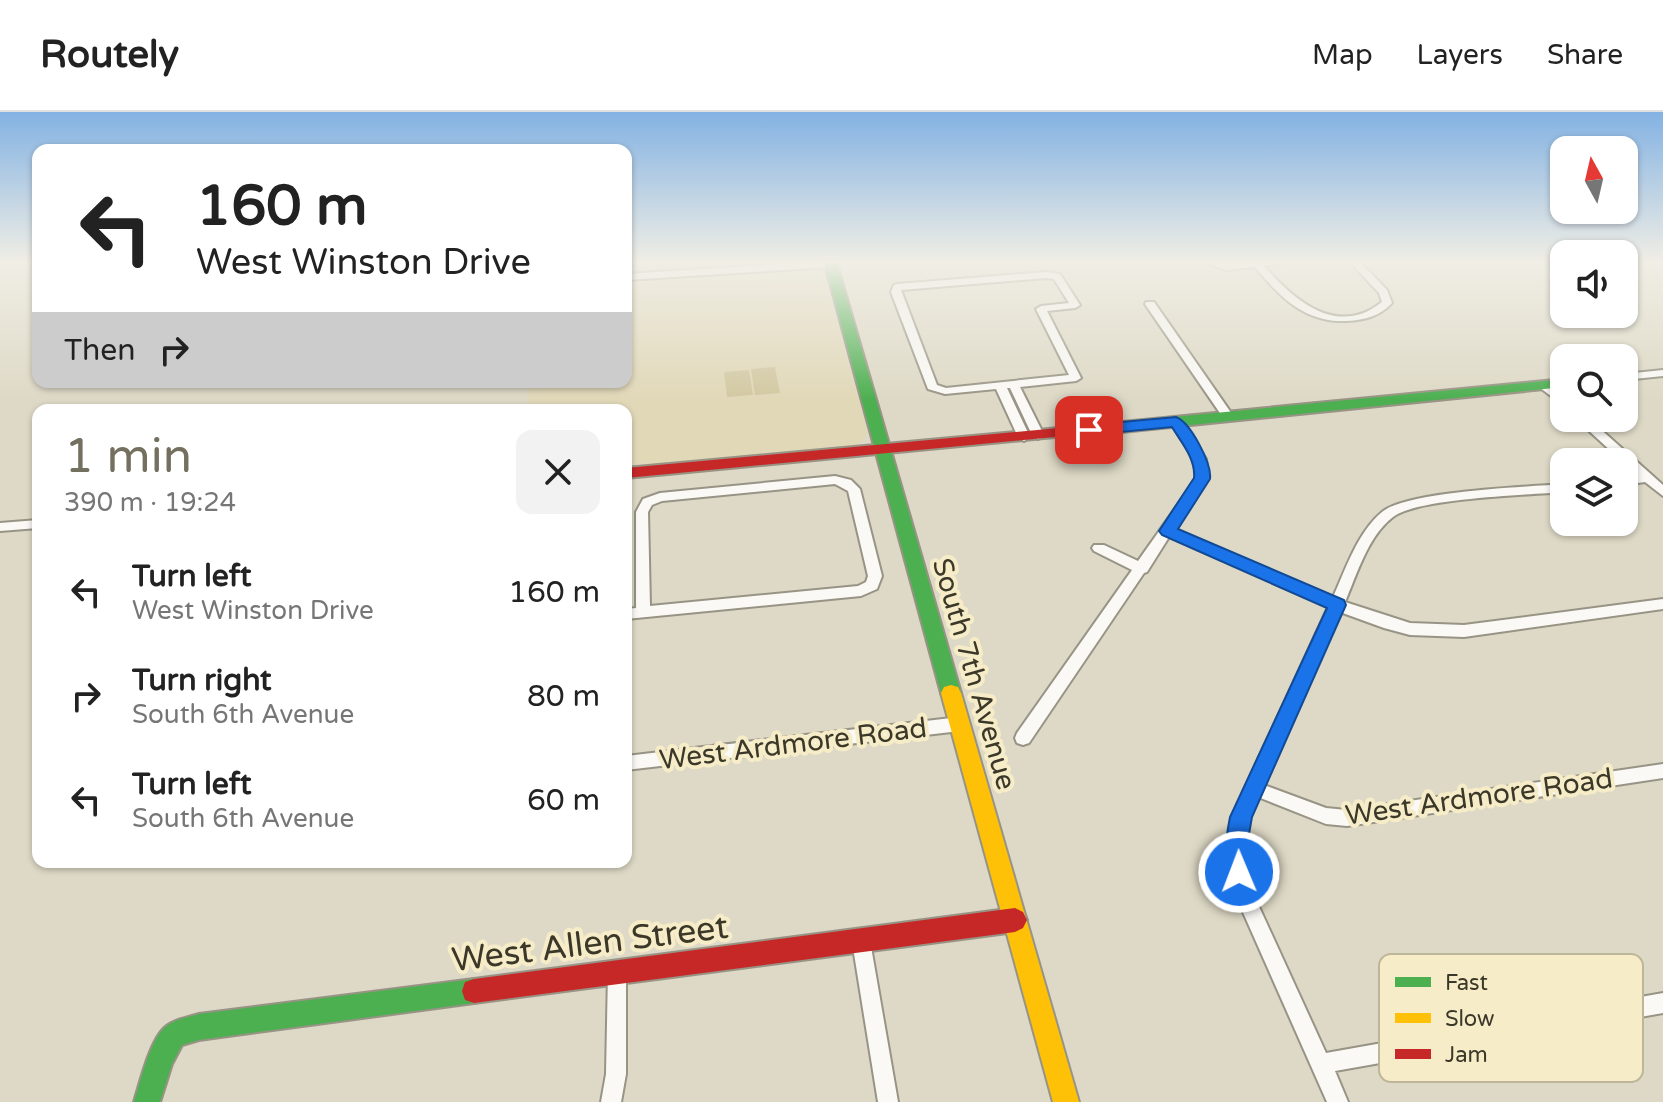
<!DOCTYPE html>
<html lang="en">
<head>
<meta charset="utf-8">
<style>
  :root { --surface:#fff; --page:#f2f2f2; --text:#222; --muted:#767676; --line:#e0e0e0; --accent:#747060 }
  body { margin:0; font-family:"Varela Round",sans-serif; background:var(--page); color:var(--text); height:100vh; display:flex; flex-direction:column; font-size:30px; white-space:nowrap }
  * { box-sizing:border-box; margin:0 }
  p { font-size:26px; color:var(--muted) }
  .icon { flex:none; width:44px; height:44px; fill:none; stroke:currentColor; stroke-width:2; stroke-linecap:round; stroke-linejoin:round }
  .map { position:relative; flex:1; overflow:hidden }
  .side { position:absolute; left:32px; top:292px; width:600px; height:464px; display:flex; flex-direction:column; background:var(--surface); border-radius:16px; box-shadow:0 2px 6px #0004 }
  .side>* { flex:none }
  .banner { position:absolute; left:32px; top:32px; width:600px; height:244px; border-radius:16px; box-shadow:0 2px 6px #0004; background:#fff; color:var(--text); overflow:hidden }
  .needle { width:52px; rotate:352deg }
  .buttons { position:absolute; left:1550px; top:24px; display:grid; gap:16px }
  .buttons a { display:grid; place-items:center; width:88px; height:88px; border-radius:16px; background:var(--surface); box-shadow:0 2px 6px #0004; font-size:40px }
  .pin { position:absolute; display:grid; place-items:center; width:68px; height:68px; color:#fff; margin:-34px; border-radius:16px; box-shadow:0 4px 12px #0006 }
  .me { position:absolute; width:88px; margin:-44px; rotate:359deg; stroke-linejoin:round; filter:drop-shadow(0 0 6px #0008) }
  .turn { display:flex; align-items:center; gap:28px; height:168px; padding:0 32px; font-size:36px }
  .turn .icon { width:104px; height:104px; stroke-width:2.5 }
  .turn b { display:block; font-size:56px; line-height:68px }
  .then { display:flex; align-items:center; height:76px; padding:0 32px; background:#0003; gap:16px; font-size:30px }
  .round { display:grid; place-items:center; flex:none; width:84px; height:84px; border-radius:16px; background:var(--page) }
  .overview { display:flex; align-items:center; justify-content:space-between; height:136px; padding:0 32px }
  h1 { font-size:48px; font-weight:600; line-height:60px; color:var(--accent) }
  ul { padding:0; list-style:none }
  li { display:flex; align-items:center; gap:24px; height:104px; padding:0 32px }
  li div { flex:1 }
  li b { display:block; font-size:30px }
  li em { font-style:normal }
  header { display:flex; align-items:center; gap:48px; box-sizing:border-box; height:112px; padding:0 40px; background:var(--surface); border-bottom:2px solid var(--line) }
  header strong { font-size:38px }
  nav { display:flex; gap:44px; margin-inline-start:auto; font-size:28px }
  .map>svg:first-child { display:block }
  .built { fill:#e1d8b8 }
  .green { fill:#d2c8a2 }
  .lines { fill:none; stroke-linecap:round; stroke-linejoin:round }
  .street-casing { stroke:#989485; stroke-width:4 }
  .fast-casing { stroke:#989485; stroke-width:4 }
  .slow-casing { stroke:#989485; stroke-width:4 }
  .jam-casing { stroke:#989485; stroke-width:4 }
  .street { fill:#faf9f6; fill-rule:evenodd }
  .fast { fill:#4caf50; fill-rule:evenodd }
  .slow { fill:#ffc107; fill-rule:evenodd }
  .jam { fill:#c62828; fill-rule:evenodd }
  .route { fill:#1a73e8; stroke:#114b97; stroke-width:2 }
  .labels { text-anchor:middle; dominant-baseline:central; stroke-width:8; stroke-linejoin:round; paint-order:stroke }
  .street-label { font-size:28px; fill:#3b3829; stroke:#f6ecc8 }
  .near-street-label { font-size:34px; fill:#3b3829; stroke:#f6ecc8 }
  .key { fill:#f6ecc8; stroke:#beb698; stroke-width:2 }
  .key-label { font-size:22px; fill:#3b3829 }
</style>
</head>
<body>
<header>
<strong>Routely</strong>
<nav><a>Map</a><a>Layers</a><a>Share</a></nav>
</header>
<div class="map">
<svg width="1663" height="990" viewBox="0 0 1663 990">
  <rect width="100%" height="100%" fill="#ded9c6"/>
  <path class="built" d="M816 156 822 157 868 322 857 334 626 355V298H527L530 270H626V169Z"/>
  <path class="green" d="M775 255 780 281 755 283 751 257Z
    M749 258 753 283 727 285 724 260Z"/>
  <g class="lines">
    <g class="street-casing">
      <path id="street" d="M825 149 835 152 830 155 626 168V162Z
        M1203 149 1226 152 1299 149 1264 154C1294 188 1337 226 1382 190L1379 181 1349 149H1359L1387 178 1392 191C1380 204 1365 208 1347 209 1305 211 1280 185 1255 155L1225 158Z
        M1046 160 1060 162 1080 193 1075 196 1047 199 1081 266 1076 269 1020 275 1044 323 1038 327 1032 323 1010 276H1007L1030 325 1024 329 1018 325 996 277 945 282 928 277 891 180 894 173 897 172ZM1046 166 1054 167 1069 191 1041 194 1036 197 1069 263 946 276 937 273 901 178Z
        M1146 190H1154L1234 305 1232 307H1224L1145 192Z
        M1663 258V264L1624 268V262Z
        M1543 270 1564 285V294L1539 275V271Z
        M1176 306 1180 307 1206 347 1208 367 1174 417 1333 485C1346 457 1357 421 1382 400 1407 379 1527 375 1564 372V380C1529 383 1417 386 1393 405 1368 424 1357 462 1345 490L1410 511 1464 513 1663 487V497L1464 525 1410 523 1384 516 1340 500 1264 673 1326 696 1347 698 1663 652V666L1347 714 1326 712 1258 685 1249 705 1245 733 1256 788 1326 941 1663 881V901L1335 959 1348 990H1327L1238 789 1227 733 1233 705 1245 676 1328 495 1169 425 1147 460 1144 461 1029 631 1023 633 1017 631 1015 626 1017 621 1132 458 1094 439 1092 436 1094 433H1104L1138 449 1196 367 1194 347 1170 310Z
        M1575 306H1588L1663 373V384L1645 370 1624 373V365L1637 363Z
        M835 364 851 368 860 377 882 464 877 477 861 484 626 507V497L636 496V400L643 387 660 381ZM835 372 848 379 868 464 866 470 858 474 650 494 648 400 652 393 662 389Z
        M38 408V416L0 419V411Z
        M960 605 966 607 968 612 966 617 960 619 626 658V644Z
        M861 820 868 822 870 829 898 990H878L852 829 854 822Z
        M617 852 624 854 626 861V962L621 990H601L606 962 608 861 610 854Z"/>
    </g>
    <g class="fast-casing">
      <path id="fast" d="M824 149H836L961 581 958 587 951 589 944 587 941 581Z
        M1564 267V275L1112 321 1105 316 1112 311Z
        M474 867 483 870 486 879 483 888 474 891 199 928 182 933 172 952 160 990H134C140 971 151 923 168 913 176 907 189 905 199 902Z"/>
    </g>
    <g class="slow-casing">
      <path id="slow" d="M951 573 958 575 961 581 1079 990H1053L941 581 944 575Z"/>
    </g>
    <g class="jam-casing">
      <path id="jam" d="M1112 311 1117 313V319L626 366V356Z
        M1015 796 1023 800 1027 808 1023 816 1015 820 474 891 465 888 462 879 465 870 474 867Z"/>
    </g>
    <use href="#street" class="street"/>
    <use href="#fast" class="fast"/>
    <use href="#slow" class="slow"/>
    <use href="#jam" class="jam"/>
  </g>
  <linearGradient id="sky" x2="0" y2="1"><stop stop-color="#83b2e3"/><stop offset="0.52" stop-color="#f0eee5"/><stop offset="1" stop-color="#f0eee5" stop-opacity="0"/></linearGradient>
  <rect width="1663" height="288" fill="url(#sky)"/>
  <path class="route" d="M1176 305C1190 310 1212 351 1210 367L1178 417 1344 488 1346 493 1252 705 1247 733 1250 760 1247 768 1239 771 1231 768C1222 747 1226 726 1230 705L1327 496 1162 423 1159 419 1194 366C1196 347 1181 330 1172 315L1089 323 1082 318 1089 313Z"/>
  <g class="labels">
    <g class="street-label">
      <text transform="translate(974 562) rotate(74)">South 7th Avenue</text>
      <text transform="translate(793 632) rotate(-7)">West Ardmore Road</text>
      <text transform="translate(1479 685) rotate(-8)">West Ardmore Road</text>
    </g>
    <g class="near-street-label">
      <text transform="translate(590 832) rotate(-7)">West Allen Street</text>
    </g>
  </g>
  <rect x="1379" y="842" width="264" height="128" rx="12" class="key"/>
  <rect x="1395" y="865" width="36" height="10" fill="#4caf50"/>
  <rect x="1395" y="901" width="36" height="10" fill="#ffc107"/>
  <rect x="1395" y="937" width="36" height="10" fill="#c62828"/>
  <g class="key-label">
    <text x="1445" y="878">Fast</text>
    <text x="1445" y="914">Slow</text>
    <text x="1445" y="950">Jam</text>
  </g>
</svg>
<div class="buttons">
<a><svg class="needle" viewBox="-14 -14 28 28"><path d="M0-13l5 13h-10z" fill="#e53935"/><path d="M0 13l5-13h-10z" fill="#767676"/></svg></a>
<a><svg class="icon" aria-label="sound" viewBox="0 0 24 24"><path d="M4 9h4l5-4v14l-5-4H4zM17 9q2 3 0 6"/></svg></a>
<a><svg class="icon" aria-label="search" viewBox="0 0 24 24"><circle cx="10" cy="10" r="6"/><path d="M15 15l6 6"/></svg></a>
<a><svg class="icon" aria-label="layers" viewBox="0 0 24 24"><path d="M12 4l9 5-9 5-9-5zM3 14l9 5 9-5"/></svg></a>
</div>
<div class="pin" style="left:1089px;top:318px;background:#d93025"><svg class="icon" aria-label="arrive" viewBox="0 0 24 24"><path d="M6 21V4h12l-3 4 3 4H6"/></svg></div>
<svg class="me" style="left:1239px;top:760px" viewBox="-20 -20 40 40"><circle r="17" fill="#1a73e8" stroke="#fff" stroke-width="3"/><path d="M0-11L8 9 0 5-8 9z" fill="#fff"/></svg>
<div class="banner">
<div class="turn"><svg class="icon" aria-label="left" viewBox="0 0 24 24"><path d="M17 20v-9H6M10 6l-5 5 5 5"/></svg><div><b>160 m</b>West Winston Drive</div></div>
<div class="then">Then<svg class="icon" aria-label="right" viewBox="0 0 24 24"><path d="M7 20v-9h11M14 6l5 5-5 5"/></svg></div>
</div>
<section class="side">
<div class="overview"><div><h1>1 min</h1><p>390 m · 19:24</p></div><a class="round"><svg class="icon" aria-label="close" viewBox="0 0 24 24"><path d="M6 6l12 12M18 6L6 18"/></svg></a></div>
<ul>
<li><svg class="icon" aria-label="left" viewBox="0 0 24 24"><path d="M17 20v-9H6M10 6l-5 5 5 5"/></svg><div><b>Turn left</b><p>West Winston Drive</p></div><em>160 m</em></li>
<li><svg class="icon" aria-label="right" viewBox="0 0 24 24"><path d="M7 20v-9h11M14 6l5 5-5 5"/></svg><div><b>Turn right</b><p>South 6th Avenue</p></div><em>80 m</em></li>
<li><svg class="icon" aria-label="left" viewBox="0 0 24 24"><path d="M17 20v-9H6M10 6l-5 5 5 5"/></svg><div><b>Turn left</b><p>South 6th Avenue</p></div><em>60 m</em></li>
</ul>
</section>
</div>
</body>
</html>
